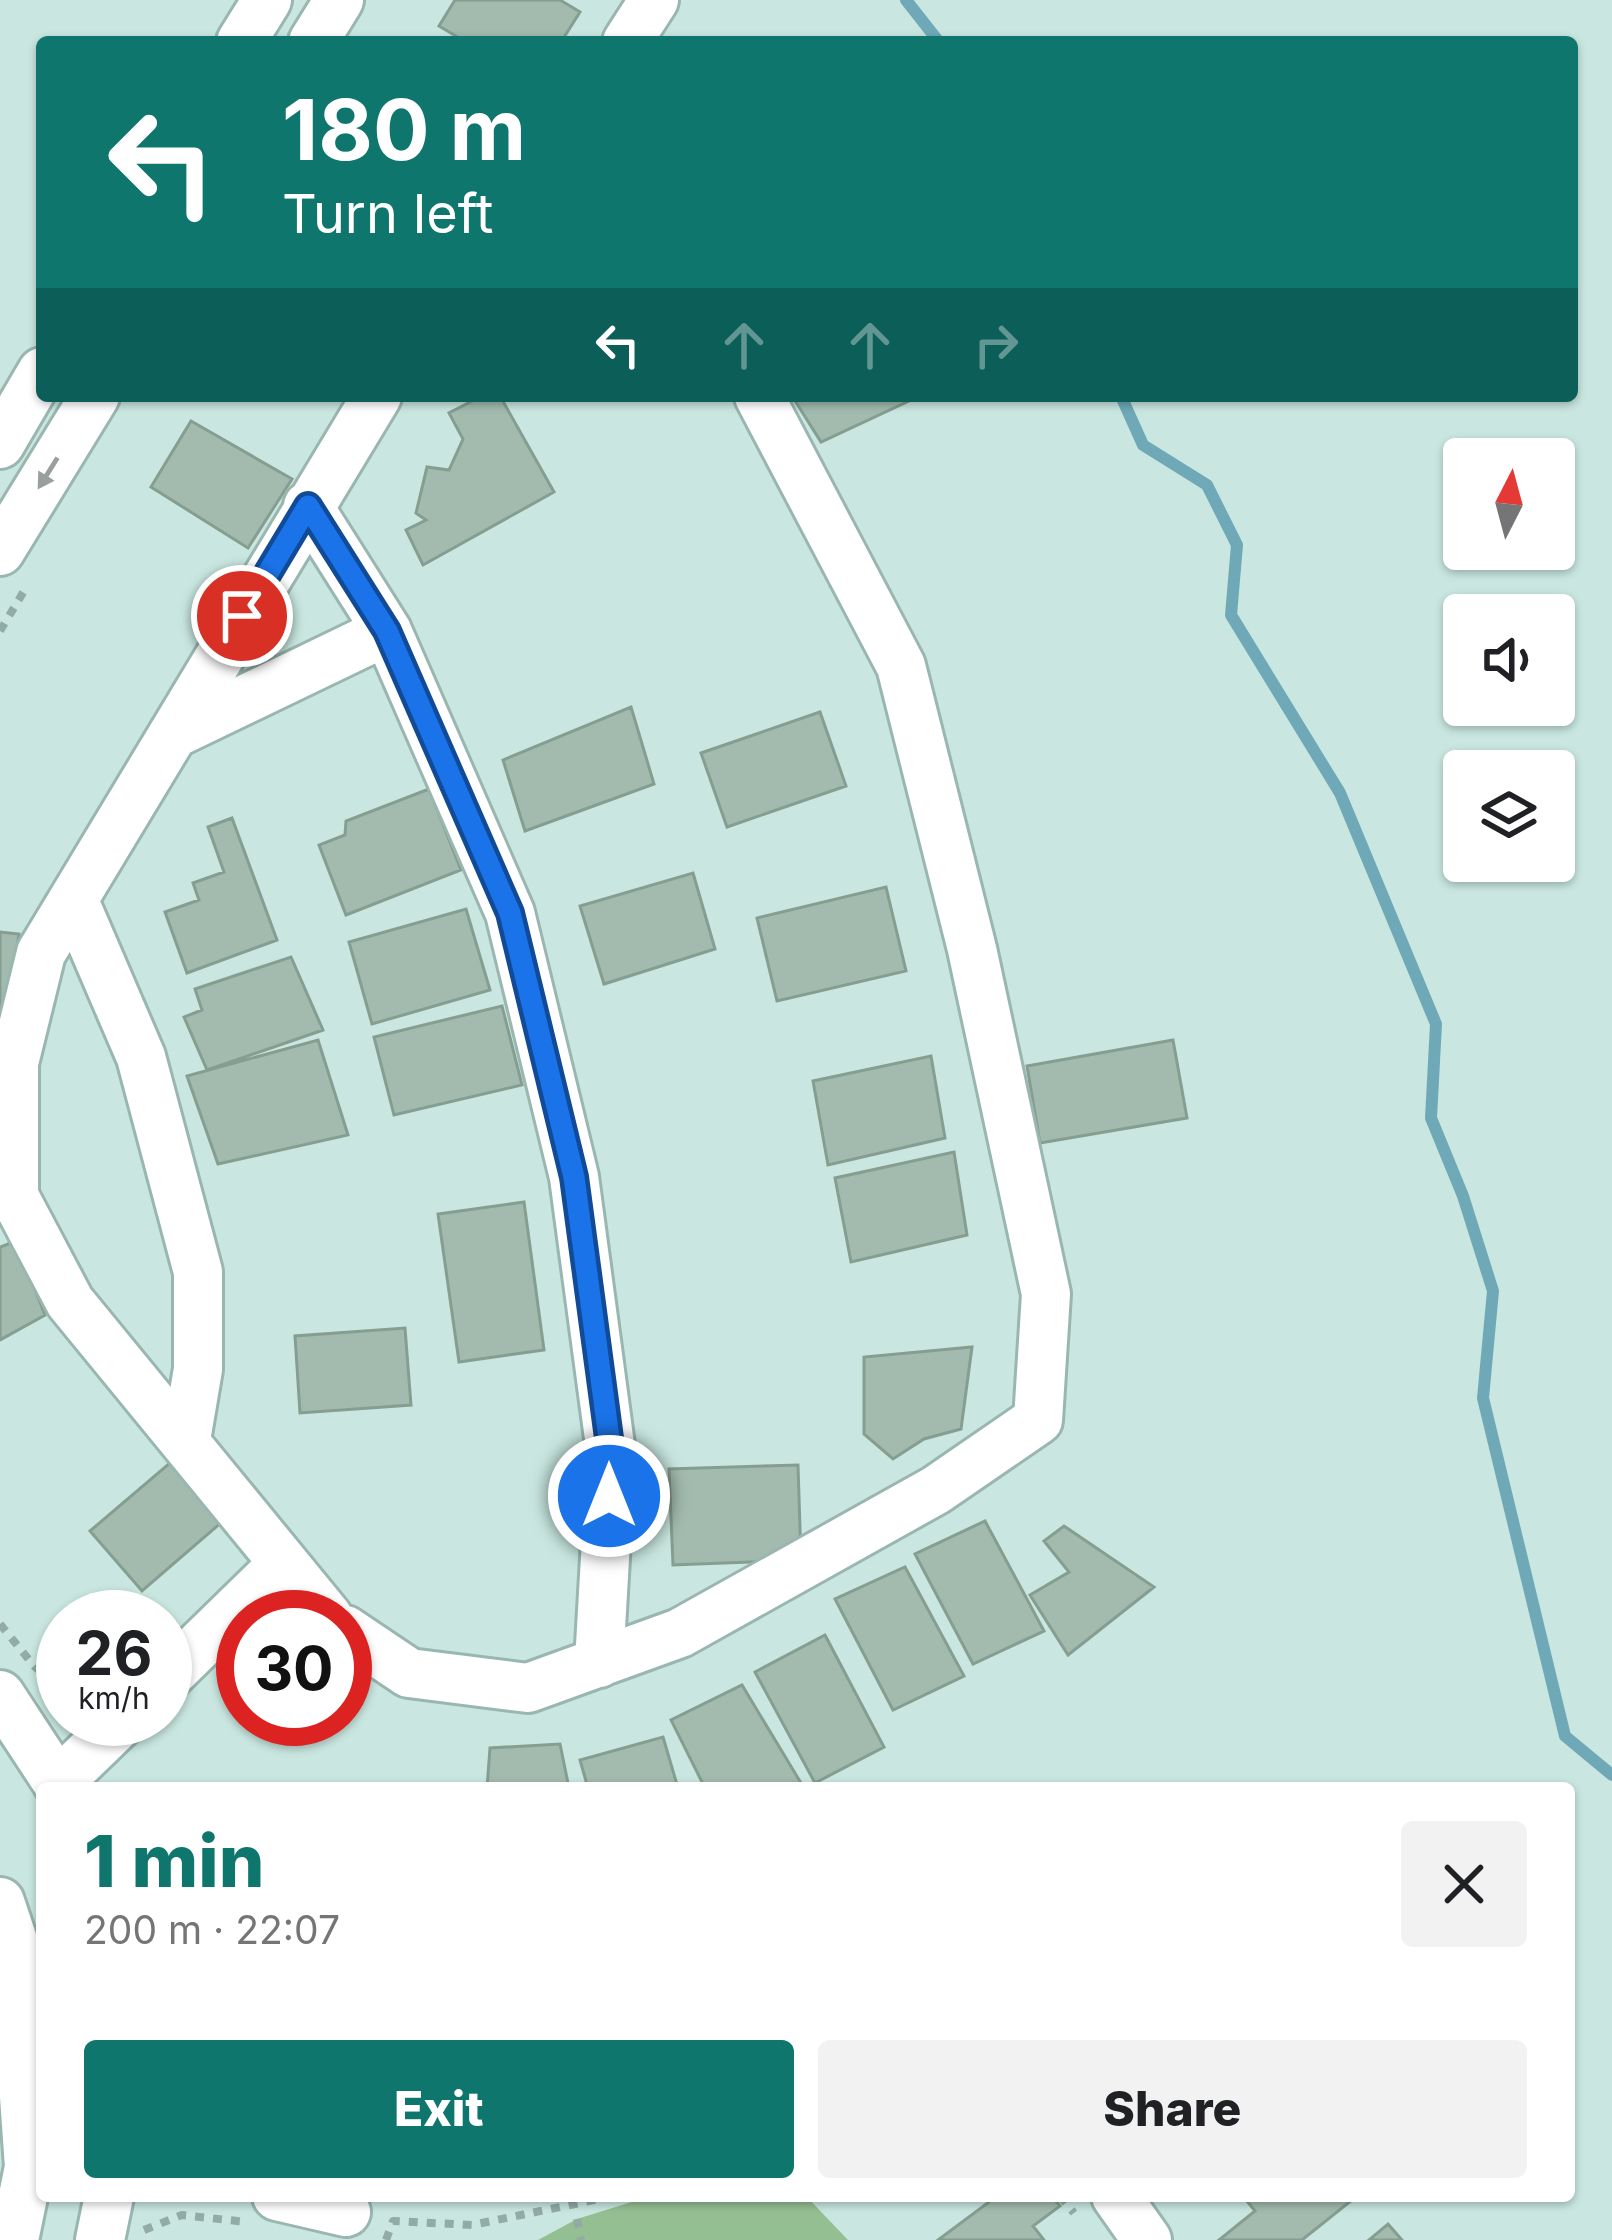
<!DOCTYPE html>
<html lang="en">
<head>
<meta charset="utf-8">
<style>
  :root { --surface:#fff; --page:#f2f2f2; --text:#202124; --muted:#757577; --accent:#0f766e }
  body { margin:0; font-family:Inter,sans-serif; background:var(--page); color:var(--text); height:100vh; display:flex; flex-direction:column; font-size:45px; white-space:nowrap }
  * { box-sizing:border-box; margin:0 }
  p { font-size:39px; color:var(--muted) }
  .icon { flex:none; width:66px; height:66px; fill:none; stroke:currentColor; stroke-width:2; stroke-linecap:round; stroke-linejoin:round }
  .map { position:relative; flex:1; overflow:hidden }
  .side { position:absolute; left:36px; top:1782px; width:1539px; height:420px; display:flex; flex-direction:column; background:var(--surface); border-radius:12px; box-shadow:0 3px 9px #0004 }
  .side>* { flex:none }
  .top-card { position:absolute; left:36px; top:36px; width:1542px; height:366px; border-radius:12px; box-shadow:0 3px 9px #0004; background:#0f766e; color:#fff; overflow:hidden }
  .needle { width:78px; rotate:6deg }
  .tools { position:absolute; left:1443px; top:438px; display:grid; gap:24px }
  .tools a { display:grid; place-items:center; width:132px; height:132px; border-radius:12px; background:var(--surface); box-shadow:0 3px 9px #0004; font-size:60px }
  .speed { position:absolute; left:36px; top:1590px; display:flex; gap:24px; font-size:60px; font-weight:700; text-align:center }
  .speed>* { display:grid; place-content:center; width:156px; height:156px; border-radius:50%; background:var(--surface); box-shadow:0 3px 9px #0004; line-height:1 }
  .speed small { font-size:30px; font-weight:400 }
  .speed .limit { border:18px solid #d22; background:#fff; color:#111 }
  .pin { position:absolute; display:grid; place-items:center; width:102px; height:102px; color:#fff; margin:-51px; border:6px solid #fff; border-radius:50%; box-shadow:0 3px 12px #0007 }
  .me { position:absolute; width:132px; margin:-66px; rotate:0deg; stroke-linejoin:round; filter:drop-shadow(0 0 9px #0008) }
  .turn { display:flex; align-items:center; gap:42px; height:252px; padding:0 48px; font-size:54px }
  .turn .icon { width:156px; height:156px; stroke-width:2.5 }
  .turn b { display:block; font-size:84px; line-height:102px }
  .lanes { display:flex; align-items:center; height:114px; padding:0 48px; background:#0003; justify-content:center; gap:60px; direction:ltr }
  .lanes .off { opacity:.35 }
  .round { display:grid; place-items:center; flex:none; width:126px; height:126px; border-radius:12px; background:var(--page) }
  .summary { display:flex; align-items:center; justify-content:space-between; height:204px; padding:0 48px }
  h1 { font-size:72px; font-weight:800; line-height:90px; color:var(--accent) }
  .button { display:flex; gap:24px; margin-top:auto; padding:24px 48px }
  .button a { flex:1; height:138px; border-radius:12px; background:var(--accent); color:#fff; font-size:48px; font-weight:800; line-height:138px; text-align:center }
  .button a+a { background:var(--page); color:var(--text) }
  .map>svg:first-child { display:block }
  .green { fill:#94bf93 }
  .lines { fill:none; stroke-linecap:round; stroke-linejoin:round }
  .stream { stroke:#6fa9b7; stroke-width:12 }
  .building { fill:#a2bbae; stroke:#859e91; stroke-width:3 }
  .street-casing { stroke:#99b6b0; stroke-width:54 }
  .path { stroke:#93aba5; stroke-width:8; stroke-dasharray:9 9; stroke-linecap:butt }
  .street { stroke:#fff; stroke-width:48 }
  .oneway { fill:#999f9e }
  .route-casing { stroke:#114b97; stroke-width:30 }
  .route { stroke:#1a73e8; stroke-width:21 }
</style>
</head>
<body>
<div class="map">
<svg width="1612" height="2240" viewBox="0 0 1612 2240">
  <rect width="100%" height="100%" fill="#c9e7e0"/>
  <path class="green" d="M651 2196H806L848 2240H538L577 2219Z"/>
  <g class="lines">
    <path class="stream" d="M906 0 939 42
      M1121 396 1143 445 1207 485 1237 545 1231 615 1340 793 1436 1024 1431 1118 1463 1196 1493 1291 1483 1398 1565 1736 1612 1775"/>
  </g>
  <path class="building" d="M455 0H560L580 12 561 42H466L439 26Z
    M482 396H500L554 492 423 565 406 530 426 520 416 513 427 467 449 470 463 439 449 413Z
    M792 396H909L911 400 821 442Z
    M191 421 292 479 248 548 151 487Z
    M631 707 654 784 525 831 503 760Z
    M820 712 846 786 727 827 701 753Z
    M429 789 461 870 346 915 319 845 345 835 346 821Z
    M232 818 277 940 187 973 165 912 199 900 193 883 224 872 208 827Z
    M693 873 715 949 604 984 580 906Z
    M886 887 906 971 777 1001 757 918Z
    M466 909 490 990 372 1024 349 942Z
    M0 932 19 934 2 1047H0Z
    M291 957 323 1030 207 1070 184 1017 202 1010 195 989Z
    M502 1006 522 1085 394 1115 374 1037Z
    M318 1040 348 1135 218 1164 187 1076Z
    M1173 1040 1187 1118 1040 1143 1027 1066Z
    M931 1056 945 1138 828 1165 813 1081Z
    M954 1152 967 1235 851 1262 835 1178Z
    M524 1202 544 1350 459 1362 438 1214Z
    M16 1241 45 1315 0 1340V1247Z
    M405 1328 411 1405 300 1413 295 1336Z
    M972 1347 961 1429 924 1439 893 1459 864 1434V1357Z
    M171 1462 223 1521 142 1591 90 1531Z
    M798 1465 801 1560 673 1565 669 1469Z
    M985 1521 1044 1631 973 1664 915 1554Z
    M1064 1526 1154 1587 1068 1655 1030 1595 1069 1572 1044 1541Z
    M905 1567 964 1676 893 1710 835 1599Z
    M825 1635 884 1747 815 1783 755 1672Z
    M742 1685 804 1788H705L671 1720Z
    M663 1737 678 1788H588L580 1760Z
    M560 1744 569 1788H487L490 1748Z
    M997 2196H1052L1060 2206 1033 2226 1044 2240H938Z
    M1243 2196H1357L1302 2240H1219L1255 2211Z
    M1388 2224 1402 2240H1369Z"/>
  <g class="lines">
    <g class="street-casing">
      <path id="street" d="M241 42 267 0
        M313 42 339 0
        M627 42 654 0
        M0 444 42 372
        M308 506 387 631 510 913 574 1177 611 1453 599 1663
        M0 551 95 396
        M173 734 387 631
        M74 901 141 1057 198 1272V1369L186 1440
        M328 1617 70 1302 14 1196V1063L41 953 377 396
        M345 1630 409 1673 528 1688 680 1633 936 1490 1038 1420 1046 1294 972 949 901 666 759 396
        M165 1679 283 1564
        M0 1695 61 1788
        M59 1782 124 1719
        M0 1902 13 1941 29 2167 14 2240
        M277 2196 346 2212
        M1116 2196 1147 2240
        M100 2240 109 2196"/>
    </g>
    <path class="path" d="M0 631 27 586
      M0 1624 35 1667 63 1687
      M1060 2196 1074 2213
      M577 2219 581 2240
      M144 2230 182 2215 246 2222
      M386 2240 393 2221 472 2225 614 2196"/>
    <use href="#street" class="street"/>
  </g>
  <defs><path id="oneway-solid" d="M-6-.8H1V-3.2L6.5 0L1 3.2V.8H-6Z" transform="scale(3)"/></defs>
  <use class="oneway" href="#oneway-solid" transform="translate(48 473) rotate(122)"/>
  <g class="lines">
    <g class="route-casing">
      <path id="route" d="M242 616 308 506 387 631 510 913 574 1177 611 1453 609 1496"/>
    </g>
    <use href="#route" class="route"/>
  </g>
</svg>
<div class="tools">
<a><svg class="needle" viewBox="-14 -14 28 28"><path d="M0-13l5 13h-10z" fill="#e53935"/><path d="M0 13l5-13h-10z" fill="#757577"/></svg></a>
<a><svg class="icon" aria-label="sound" viewBox="0 0 24 24"><path d="M4 9h4l5-4v14l-5-4H4zM17 9q2 3 0 6"/></svg></a>
<a><svg class="icon" aria-label="layers" viewBox="0 0 24 24"><path d="M12 4l9 5-9 5-9-5zM3 14l9 5 9-5"/></svg></a>
</div>
<div class="speed"><div>26<small>km/h</small></div><div class="limit">30</div></div>
<div class="pin" style="left:242px;top:616px;background:#d93025"><svg class="icon" aria-label="arrive" viewBox="0 0 24 24"><path d="M6 21V4h12l-3 4 3 4H6"/></svg></div>
<svg class="me" style="left:609px;top:1496px" viewBox="-20 -20 40 40"><circle r="17" fill="#1a73e8" stroke="#fff" stroke-width="3"/><path d="M0-11L8 9 0 5-8 9z" fill="#fff"/></svg>
<div class="top-card">
<div class="turn"><svg class="icon" aria-label="left" viewBox="0 0 24 24"><path d="M17 20v-9H6M10 6l-5 5 5 5"/></svg><div><b>180 m</b>Turn left</div></div>
<div class="lanes"><svg class="icon" aria-label="left" viewBox="0 0 24 24"><path d="M17 20v-9H6M10 6l-5 5 5 5"/></svg><svg class="icon off" aria-label="ahead" viewBox="0 0 24 24"><path d="M12 20V5M6 11l6-6 6 6"/></svg><svg class="icon off" aria-label="ahead" viewBox="0 0 24 24"><path d="M12 20V5M6 11l6-6 6 6"/></svg><svg class="icon off" aria-label="right" viewBox="0 0 24 24"><path d="M7 20v-9h11M14 6l5 5-5 5"/></svg></div>
</div>
<section class="side">
<div class="summary"><div><h1>1 min</h1><p>200 m · 22:07</p></div><a class="round"><svg class="icon" aria-label="close" viewBox="0 0 24 24"><path d="M6 6l12 12M18 6L6 18"/></svg></a></div>
<div class="button"><a>Exit</a><a>Share</a></div>
</section>
</div>
</body>
</html>
